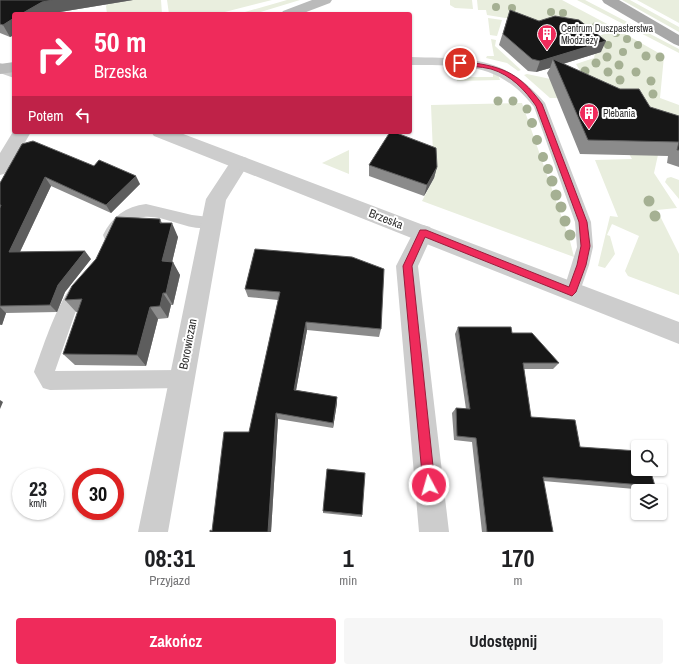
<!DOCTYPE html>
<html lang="pl">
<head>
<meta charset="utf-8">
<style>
  :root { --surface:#fff; --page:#f6f6f6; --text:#202124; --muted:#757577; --accent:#ef2b5b }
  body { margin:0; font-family:"Archivo Narrow",sans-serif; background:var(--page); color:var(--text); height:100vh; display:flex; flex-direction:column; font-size:15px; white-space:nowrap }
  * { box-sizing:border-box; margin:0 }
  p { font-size:13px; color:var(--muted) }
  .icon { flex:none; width:22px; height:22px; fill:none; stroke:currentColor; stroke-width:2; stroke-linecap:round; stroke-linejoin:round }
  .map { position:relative; height:532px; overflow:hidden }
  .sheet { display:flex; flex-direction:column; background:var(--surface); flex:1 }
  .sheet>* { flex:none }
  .hud { position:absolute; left:12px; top:12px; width:400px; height:122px; border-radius:4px; box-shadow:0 1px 3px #0004; background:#ef2b5b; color:#fff; overflow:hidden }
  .fabs { position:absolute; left:631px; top:440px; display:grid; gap:8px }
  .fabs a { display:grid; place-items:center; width:36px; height:36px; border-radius:4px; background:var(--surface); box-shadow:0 1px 3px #0004; font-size:20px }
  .speed { position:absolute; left:12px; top:468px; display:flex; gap:8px; font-size:20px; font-weight:700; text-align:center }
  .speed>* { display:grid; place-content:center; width:52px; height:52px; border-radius:50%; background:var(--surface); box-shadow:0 1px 3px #0004; line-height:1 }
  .speed small { font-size:10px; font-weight:400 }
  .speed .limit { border:6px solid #d22; background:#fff; color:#111 }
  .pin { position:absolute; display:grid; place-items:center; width:34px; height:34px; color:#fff; margin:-17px; border:2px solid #fff; border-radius:50%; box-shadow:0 1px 4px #0007 }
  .me { position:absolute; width:44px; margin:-22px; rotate:354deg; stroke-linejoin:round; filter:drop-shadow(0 0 3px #0008) }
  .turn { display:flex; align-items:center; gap:14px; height:84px; padding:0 16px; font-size:18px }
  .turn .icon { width:52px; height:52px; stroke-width:2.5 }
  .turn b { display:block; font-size:28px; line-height:34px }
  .then { display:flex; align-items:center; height:38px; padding:0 16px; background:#0003; gap:8px; font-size:15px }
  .eta { display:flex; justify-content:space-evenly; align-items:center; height:68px; text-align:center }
  .eta b { font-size:24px; font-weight:700; line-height:28px }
  .cta { display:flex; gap:8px; margin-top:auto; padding:8px 16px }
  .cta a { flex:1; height:46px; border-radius:4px; background:var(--accent); color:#fff; font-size:16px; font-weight:700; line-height:46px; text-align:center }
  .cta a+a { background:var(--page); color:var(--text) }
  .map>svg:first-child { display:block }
  .green { fill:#e9eede }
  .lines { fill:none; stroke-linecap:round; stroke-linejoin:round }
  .service { fill:#cdcdcd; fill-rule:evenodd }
  .minor { fill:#cdcdcd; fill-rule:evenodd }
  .tertiary { fill:#cdcdcd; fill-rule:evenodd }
  .secondary { fill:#bababa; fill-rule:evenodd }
  .primary { fill:#a8a8a8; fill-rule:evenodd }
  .tree { fill:#a5b093 }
  .wall { fill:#8b8b8b }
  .shaded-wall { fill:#5d5d5d }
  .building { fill:#171717; stroke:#5d5d5d }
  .route { fill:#ef2b5b; stroke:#9b1c3b }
  .labels { text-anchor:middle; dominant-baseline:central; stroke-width:4; stroke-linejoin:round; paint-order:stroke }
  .far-poi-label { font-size:10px; fill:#303030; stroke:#fff; text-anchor:start }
  .street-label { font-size:12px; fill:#303030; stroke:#fff }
</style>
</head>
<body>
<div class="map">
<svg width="679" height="532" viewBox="0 0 679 532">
  <rect width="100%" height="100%" fill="#fff"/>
  <path class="green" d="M111 0H161L162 14H107L106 6Z
    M167 0H272L217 14H169Z
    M287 0H300L254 14H238Z
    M447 0H472L473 9 455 8 450 5V0Z
    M477 0H562L611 26 591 32 487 15 486 10H478Z
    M577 0H585L679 49V53Z
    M622 0H630L679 27V32Z
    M637 0H679V23Z
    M488 18 502 20 497 36 490 35Z
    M618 30 664 56 660 98 679 105V121L665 123 654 173 677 208 657 210 679 254V295L628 276 625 271 639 236 612 224 607 235 610 236 615 254 605 268 598 266 610 216 618 217 595 160 632 159 576 64 594 58 598 36Z
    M491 39 496 40 495 46 521 70 518 71 507 63 486 58 487 56H494Z
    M458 68 460 70 462 77H493V73L498 74 500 80 457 81 454 70Z
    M527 74 579 85 569 98H550L524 75Z
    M522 103 570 241 574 257 422 201 434 178 431 105Z
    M349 150V174L322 163Z
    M671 177 679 180V199L665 182 667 178Z"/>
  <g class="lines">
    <path class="service" d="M410 57C469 59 503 54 545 103L591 222 593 247 589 265 578 297 572 300 566 297 563 292 577 247 575 222 534 107C497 61 464 66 410 65Z
      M146 204 192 215 217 218 219 222 217 226C191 235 169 215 144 217 126 217 122 245 105 240L103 235C112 217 126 206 146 204Z
      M82 278 88 280 91 285 79 302 55 371 182 370 189 372 192 379 189 386 182 388 50 390 43 388 34 372C42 351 62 285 82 278Z"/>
    <path class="minor" d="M14 130V132H31L7 173 0 175V153Z
      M240 156 247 158 249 163 226 200 168 532H138L206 199 233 158Z
      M423 225 430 227 433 233 418 266 449 532H419L396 266 416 227Z"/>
    <path class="tertiary" d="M0 63 14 68V78L0 73Z
      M151 132H178L679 322V344L154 136Z"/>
    <path class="secondary" d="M312 0H332L330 3 301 14H281L283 11Z
      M14 62V72L0 74V64Z"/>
    <path class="primary" d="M602 0H619L679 35V46L674 44 604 3Z"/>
  </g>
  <g class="tree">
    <circle cx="496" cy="7" r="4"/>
    <circle cx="512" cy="8" r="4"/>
    <circle cx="551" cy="12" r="4"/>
    <circle cx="563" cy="13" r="4"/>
    <circle cx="596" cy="26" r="4"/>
    <circle cx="616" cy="33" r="4"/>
    <circle cx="627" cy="39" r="4"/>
    <circle cx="608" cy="45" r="4"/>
    <circle cx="638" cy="45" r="4"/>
    <circle cx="623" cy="52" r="4"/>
    <circle cx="646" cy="56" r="4.5"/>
    <circle cx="607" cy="57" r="4.5"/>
    <circle cx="660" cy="57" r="4.5"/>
    <circle cx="596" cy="63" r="4.5"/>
    <circle cx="619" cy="65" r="4.5"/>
    <circle cx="585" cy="71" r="4.5"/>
    <circle cx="608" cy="72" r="4.5"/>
    <circle cx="636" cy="72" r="4.5"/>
    <circle cx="620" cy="80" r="4.5"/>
    <circle cx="651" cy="81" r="4.5"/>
    <circle cx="653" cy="94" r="4.5"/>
    <circle cx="498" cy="101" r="4.5"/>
    <circle cx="513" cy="101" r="4.5"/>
    <circle cx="527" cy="109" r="4.5"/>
    <circle cx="532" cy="123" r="5"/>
    <circle cx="537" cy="140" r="5"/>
    <circle cx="543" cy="157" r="5"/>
    <circle cx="548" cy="169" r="5"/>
    <circle cx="552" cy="181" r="5.5"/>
    <circle cx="556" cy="195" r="5.5"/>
    <circle cx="649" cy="201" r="5.5"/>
    <circle cx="561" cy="207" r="5.5"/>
    <circle cx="655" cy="216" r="5.5"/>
    <circle cx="565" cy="221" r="5.5"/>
    <circle cx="570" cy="235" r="5.5"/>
  </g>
  <path class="wall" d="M0 0H133L48 14H14V35L10 37 0 33Z
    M510 10 601 52 563 64 650 107 679 116V167L667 163 668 156 580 154 547 73 550 68 536 72 528 71 499 45Z
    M22 144 140 184 111 213 51 186 20 252 91 259 65 292 57 312 6 313 2 325H0V183Z
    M369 165 437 167 434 178 424 196 369 176Z
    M160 219 162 223 178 237 172 262 180 275 173 305H171L168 318 158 319 146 366 75 365 63 354 78 312H76L65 300Z
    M255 249 381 329 379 337 307 330 296 390 337 397V403L333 428 278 419 271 532H210L212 531 249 432 278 300 248 297 245 289Z
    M458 327 512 333 559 363 553 369H524L531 417 580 447 655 486 646 490 543 481 553 532H482L472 442 454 440 452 413 456 408 466 409 455 334Z
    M323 511 362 515V517L323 513Z"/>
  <path class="shaded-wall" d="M53 0H133L48 14H21L42 2Z
    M14 18V35L10 37 3 25Z
    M606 41 601 52 556 66 553 59 550 68 536 72 540 61Z
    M437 167 434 178 424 196 427 185Z
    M136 176 140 184 111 213 106 205Z
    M45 177 51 186 16 260 9 252Z
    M172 223 178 237 169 275 162 261Z
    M85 251 91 259 65 292 57 312 50 305 58 285Z
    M173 262 180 275 173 305 166 293Z
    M163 293 171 305 168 318 160 306Z
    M0 307 6 313 2 325 0 324Z
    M150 307 158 319 146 366 137 355Z
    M306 322 307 330 295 396 294 390Z
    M337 397V403L333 428V423Z
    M0 400 3 402 0 409Z
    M276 413 278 419 271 532H268Z"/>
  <path class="building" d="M0 0H53L42 2 21 14H14V18L3 25 0 24Z
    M510 10 539 21 555 16 579 20 606 41 540 61 532 59 503 34Z
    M553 59 620 89H639L650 107 679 116V150H677L679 142 588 140Z
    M390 132H394L436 148 437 167 427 185 369 165Z
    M33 141 94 166 99 160 136 176 106 205 45 177 9 252 85 251 58 285 50 305 0 306V208L1 205H0V183L22 144Z
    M116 217 160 219V223H172L162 261 173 262 166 293H163L160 306 150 307 137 355 63 354 82 299 65 300 72 286 96 259Z
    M255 249 352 257 384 269 381 329 306 322 294 390 337 397 333 423 276 413 268 532H210V530L212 531 224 432H249L280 292 245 289Z
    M458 327H511L512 333H532L559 363H523L531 417 575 420 580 447 638 451V469H650L655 486 543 477 553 532H487L476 438 457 436 456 408 470 409Z
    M327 469 365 473 362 515 323 511Z"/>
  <path class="route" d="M460 61C500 66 517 70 542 104L587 222 590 246 586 265 576 292 572 296 425 237 412 266 435 485 433 489 429 491 425 489 423 485 403 266 420 230H426L569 287 577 265 581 246 579 222 536 106C525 90 511 75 491 69 480 66 468 67 457 64V62Z"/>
  <defs>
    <g id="building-pin" transform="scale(1)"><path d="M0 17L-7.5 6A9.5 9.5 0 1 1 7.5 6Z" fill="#ef2b5b" stroke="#fff"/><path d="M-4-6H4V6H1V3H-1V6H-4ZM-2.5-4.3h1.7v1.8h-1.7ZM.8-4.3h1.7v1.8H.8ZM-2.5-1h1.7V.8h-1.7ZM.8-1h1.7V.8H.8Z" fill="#fff"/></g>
  </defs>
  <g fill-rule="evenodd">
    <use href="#building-pin" x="547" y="34"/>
    <use href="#building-pin" x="589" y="113"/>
  </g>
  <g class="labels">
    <g class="far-poi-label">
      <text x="561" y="28">Centrum Duszpasterstwa<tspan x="561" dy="12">Młodzieży</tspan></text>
      <text x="603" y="113">Plebania</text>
    </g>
    <g class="street-label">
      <text transform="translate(386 219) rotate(21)">Brzeska</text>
      <text transform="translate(188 344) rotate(-79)">Borowiczan</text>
    </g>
  </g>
</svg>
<div class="fabs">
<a><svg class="icon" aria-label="search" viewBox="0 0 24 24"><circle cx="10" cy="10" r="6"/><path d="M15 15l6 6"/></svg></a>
<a><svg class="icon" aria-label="layers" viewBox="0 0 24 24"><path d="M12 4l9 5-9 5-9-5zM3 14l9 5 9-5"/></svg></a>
</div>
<div class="speed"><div>23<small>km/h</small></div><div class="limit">30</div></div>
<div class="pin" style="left:460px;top:63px;background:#d93025"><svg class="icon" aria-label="arrive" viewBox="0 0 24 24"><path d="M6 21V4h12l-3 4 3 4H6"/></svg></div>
<svg class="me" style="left:429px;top:485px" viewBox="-20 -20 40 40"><circle r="17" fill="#ef2b5b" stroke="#fff" stroke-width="3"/><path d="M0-11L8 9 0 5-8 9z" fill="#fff"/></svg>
<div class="hud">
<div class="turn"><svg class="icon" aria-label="right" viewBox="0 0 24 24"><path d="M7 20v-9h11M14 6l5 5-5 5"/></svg><div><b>50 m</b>Brzeska</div></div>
<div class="then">Potem<svg class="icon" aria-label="left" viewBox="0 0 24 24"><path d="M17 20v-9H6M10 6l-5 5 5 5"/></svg></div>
</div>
</div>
<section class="sheet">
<div class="eta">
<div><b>08:31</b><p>Przyjazd</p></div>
<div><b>1</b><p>min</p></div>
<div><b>170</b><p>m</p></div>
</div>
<div class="cta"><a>Zakończ</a><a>Udostępnij</a></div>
</section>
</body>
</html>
